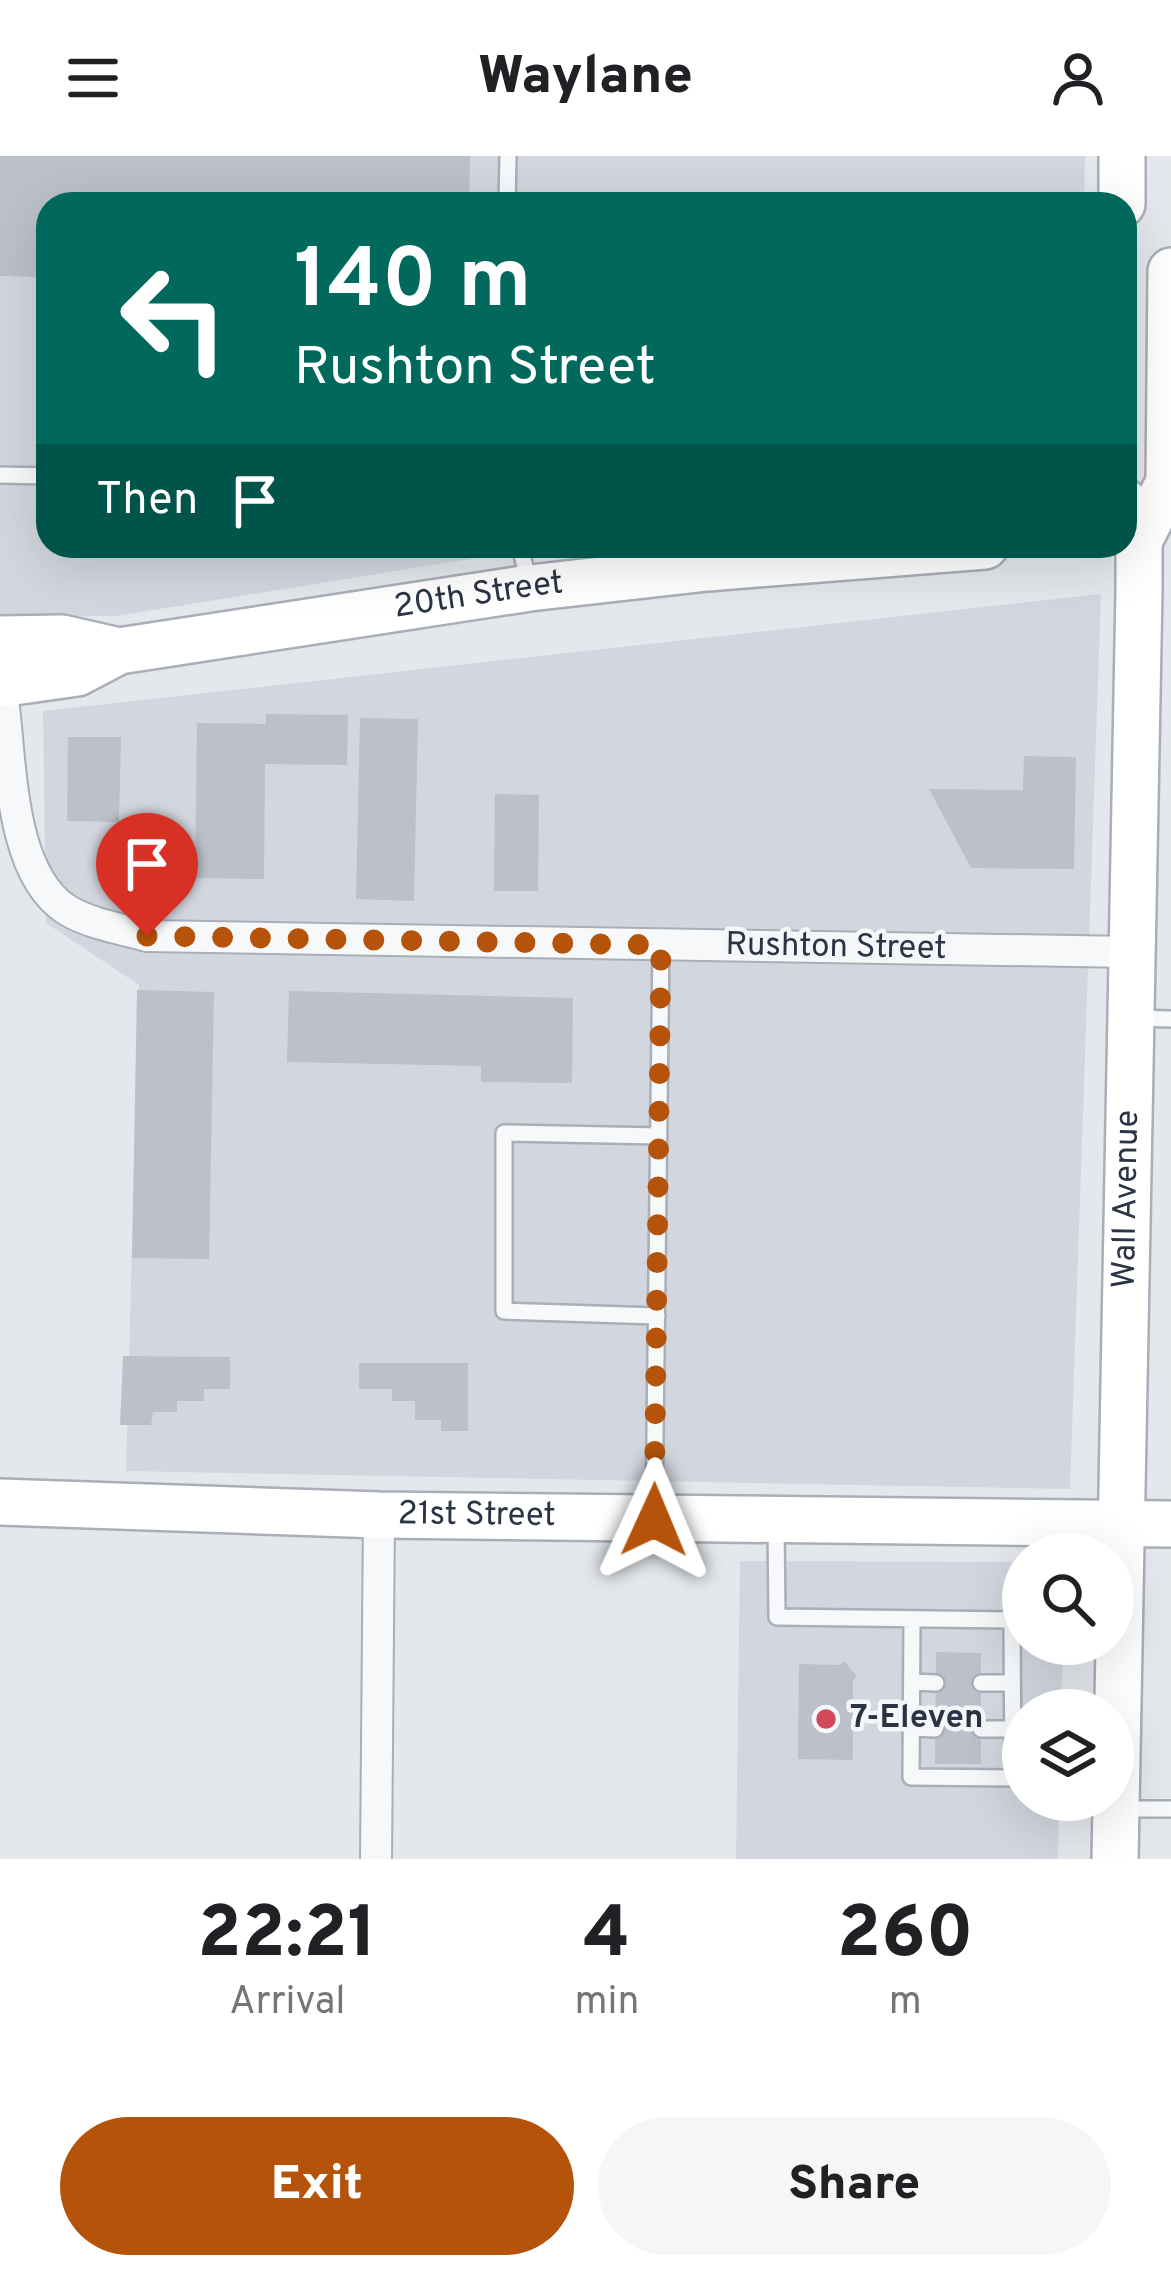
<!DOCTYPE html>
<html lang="en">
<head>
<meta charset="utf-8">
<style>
  :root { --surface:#fff; --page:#f6f6f6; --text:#202124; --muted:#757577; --accent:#b45309 }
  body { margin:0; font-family:Overpass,sans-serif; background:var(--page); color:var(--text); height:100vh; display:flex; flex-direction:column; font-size:45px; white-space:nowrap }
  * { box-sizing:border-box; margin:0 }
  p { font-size:39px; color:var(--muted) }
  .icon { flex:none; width:66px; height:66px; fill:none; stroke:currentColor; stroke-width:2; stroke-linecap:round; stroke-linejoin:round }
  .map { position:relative; height:1703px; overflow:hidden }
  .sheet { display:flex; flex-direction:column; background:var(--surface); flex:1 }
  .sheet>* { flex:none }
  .hud { position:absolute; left:36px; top:36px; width:1101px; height:366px; border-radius:36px; box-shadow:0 12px 48px #0002; background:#00695c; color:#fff; overflow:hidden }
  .tools { position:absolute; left:1002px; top:1377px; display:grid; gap:24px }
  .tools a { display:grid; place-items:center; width:132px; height:132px; border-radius:50%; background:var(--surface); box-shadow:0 12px 48px #0002; font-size:60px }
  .pin { position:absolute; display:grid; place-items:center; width:102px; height:102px; color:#fff; margin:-123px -51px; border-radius:50% 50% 50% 0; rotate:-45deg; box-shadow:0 0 12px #0007 }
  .pin .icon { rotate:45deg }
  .me { position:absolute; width:132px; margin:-66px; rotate:1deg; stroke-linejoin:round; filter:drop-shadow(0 0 9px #0008) }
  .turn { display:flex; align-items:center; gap:42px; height:252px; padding:0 60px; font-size:54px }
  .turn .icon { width:156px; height:156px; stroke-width:2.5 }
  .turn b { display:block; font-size:84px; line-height:102px }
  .then { display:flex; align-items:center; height:114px; padding:0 60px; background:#0003; gap:24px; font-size:45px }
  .eta { display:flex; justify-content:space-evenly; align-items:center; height:204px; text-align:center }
  .eta b { font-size:72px; font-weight:800; line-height:84px }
  .cta { display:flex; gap:24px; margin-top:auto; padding:24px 60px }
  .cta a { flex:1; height:138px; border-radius:72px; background:var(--accent); color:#fff; font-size:48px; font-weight:800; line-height:138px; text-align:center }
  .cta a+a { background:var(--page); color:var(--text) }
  header { display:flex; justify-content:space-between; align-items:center; height:156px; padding:0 60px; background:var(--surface); font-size:54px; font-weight:800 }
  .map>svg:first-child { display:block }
  .built { fill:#d2d6de }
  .building { fill:#bbc0ca }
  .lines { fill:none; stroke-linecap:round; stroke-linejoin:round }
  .service-casing { stroke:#a9aeb7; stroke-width:20 }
  .minor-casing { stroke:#a9aeb7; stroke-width:34 }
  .secondary-casing { stroke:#a9aeb7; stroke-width:50 }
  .service { stroke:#f7f8fa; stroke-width:15 }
  .minor { stroke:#f7f8fa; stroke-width:30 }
  .secondary { stroke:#fff; stroke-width:45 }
  .route { stroke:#b45309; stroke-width:21; stroke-dasharray:0 37.8 }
  .poi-dot { fill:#d1495b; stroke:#f4f6f9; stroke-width:4.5 }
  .labels { text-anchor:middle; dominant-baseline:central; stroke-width:9; stroke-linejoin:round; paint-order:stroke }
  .street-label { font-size:33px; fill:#2b3445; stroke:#f4f6f9 }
  .poi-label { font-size:33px; font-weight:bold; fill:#2b3445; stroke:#f4f6f9; text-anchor:start }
</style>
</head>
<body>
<header><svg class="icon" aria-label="menu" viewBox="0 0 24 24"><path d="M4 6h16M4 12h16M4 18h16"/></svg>Waylane<svg class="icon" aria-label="person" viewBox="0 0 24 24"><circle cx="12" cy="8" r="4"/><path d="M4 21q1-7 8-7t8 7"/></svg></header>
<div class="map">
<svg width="1171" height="1703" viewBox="0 0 1171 1703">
  <rect width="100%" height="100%" fill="#e4e7ec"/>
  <path class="built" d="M0 0H1085L1084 48H48V390H550L116 460 0 461Z
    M1101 438 1070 1333 126 1315 139 829 46 767 43 555Z
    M740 1405 1023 1406V1488H1064L1060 1554H1023V1644H1059L1058 1703H736Z"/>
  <path class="building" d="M0 0H470L469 48H48V121L0 120Z
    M266 558 348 559 347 609 265 608 264 723 195 722 197 567 266 568Z
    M360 562 418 563 414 745 356 743Z
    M68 581H121L119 666 67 665Z
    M1024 600 1076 601 1074 713 971 712 929 633 1023 634Z
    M495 638 539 639 538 735H494Z
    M137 834 214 836 209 1103 132 1102Z
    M289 835 573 842 572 927 481 926V910L287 906Z
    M123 1200 230 1201V1233H204V1245H177V1256H153L151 1269H120Z
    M359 1207H468V1275H441V1264H415V1245H392V1233H359Z
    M936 1496 981 1497V1608H935Z
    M844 1505 857 1521 853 1524V1604L798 1603 799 1508 839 1509Z"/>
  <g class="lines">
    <g class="service-casing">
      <path id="service" d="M507 48 508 0
        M0 319 48 320
        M520 390 529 428
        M1134 862 1171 863
        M657 1160 504 1155V977L659 980
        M654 1361 661 789
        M776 1368 777 1461 1012 1464 1013 1622H1023
        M912 1463 911 1621 1013 1622
        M912 1526 936 1527
        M981 1527H1012
        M911 1572 935 1573
        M981 1573H1013
        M1119 1653H1171"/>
    </g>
    <g class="minor-casing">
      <path id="minor" d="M1 528C12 594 6 715 67 754 90 768 122 773 147 780L1132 796
        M376 1703 379 1359"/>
    </g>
    <g class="secondary-casing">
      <g id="secondary">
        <path d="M1122 48V0"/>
        <path d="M1139 385 1169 326 1171 115"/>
        <path d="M0 483 62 482 119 495"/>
        <path id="s1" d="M0 528 77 517 119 495 530 432 707 412 985 390"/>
        <path id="s2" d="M0 1346 379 1359 1171 1368"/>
        <path id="s3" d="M1115 1703 1139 434V385L1125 346"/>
      </g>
    </g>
    <use href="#service" class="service"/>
    <use href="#minor" class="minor"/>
    <use href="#secondary" class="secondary"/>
  </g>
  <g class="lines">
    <path class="route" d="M147 780 661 789 654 1364"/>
  </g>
  <circle class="poi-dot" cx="826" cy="1563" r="12"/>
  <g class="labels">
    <g class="street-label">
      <text stroke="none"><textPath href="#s1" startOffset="489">20th Street</textPath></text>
      <text transform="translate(836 792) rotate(1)">Rushton Street</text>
      <text stroke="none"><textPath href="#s3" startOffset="660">Wall Avenue</textPath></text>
      <text stroke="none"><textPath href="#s2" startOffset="477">21st Street</textPath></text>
    </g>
    <g class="poi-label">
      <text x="850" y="1563">7-Eleven</text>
    </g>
  </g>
</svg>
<div class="tools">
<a><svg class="icon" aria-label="search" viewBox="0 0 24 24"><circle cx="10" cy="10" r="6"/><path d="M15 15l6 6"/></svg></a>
<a><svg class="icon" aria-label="layers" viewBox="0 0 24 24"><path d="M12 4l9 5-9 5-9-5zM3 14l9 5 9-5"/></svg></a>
</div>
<div class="pin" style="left:147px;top:780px;background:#d93025"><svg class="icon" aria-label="arrive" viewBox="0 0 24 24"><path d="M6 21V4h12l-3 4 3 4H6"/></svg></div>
<svg class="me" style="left:654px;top:1364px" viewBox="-20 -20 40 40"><path d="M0-17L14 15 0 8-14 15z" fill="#b45309" stroke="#fff" stroke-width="4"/></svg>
<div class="hud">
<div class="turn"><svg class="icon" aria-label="left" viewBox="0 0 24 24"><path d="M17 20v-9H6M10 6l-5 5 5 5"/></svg><div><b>140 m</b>Rushton Street</div></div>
<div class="then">Then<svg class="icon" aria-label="arrive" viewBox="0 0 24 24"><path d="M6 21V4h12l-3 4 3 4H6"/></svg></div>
</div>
</div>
<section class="sheet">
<div class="eta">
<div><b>22:21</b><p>Arrival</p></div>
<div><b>4</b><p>min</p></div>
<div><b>260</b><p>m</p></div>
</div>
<div class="cta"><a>Exit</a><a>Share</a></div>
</section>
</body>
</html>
